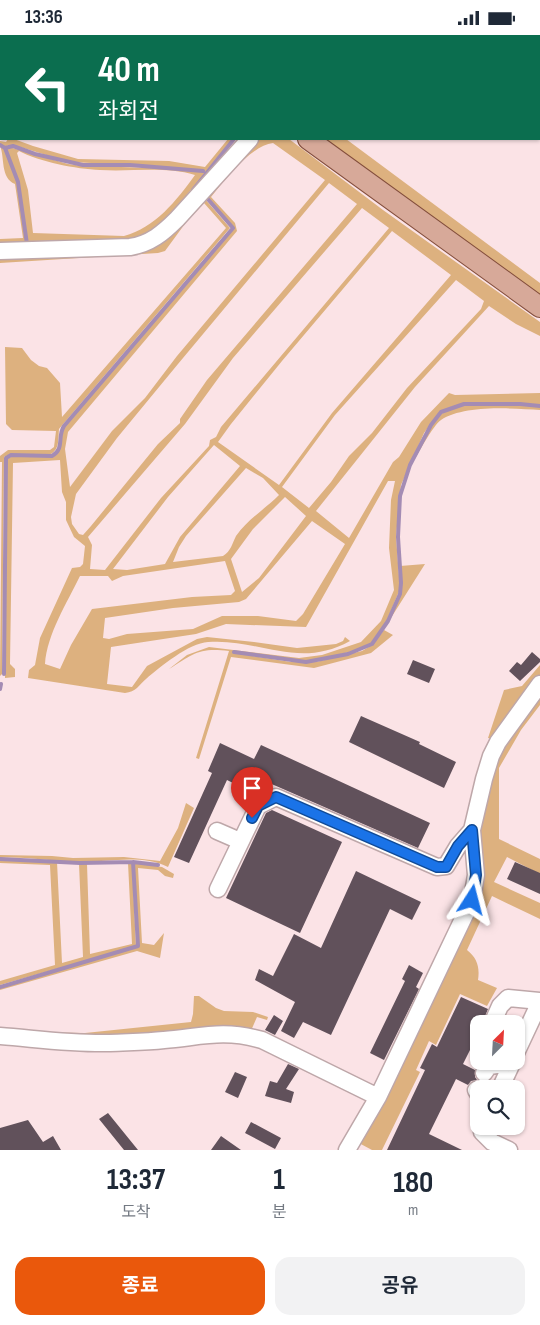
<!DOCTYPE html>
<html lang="ko">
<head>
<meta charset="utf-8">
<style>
  :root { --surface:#fff; --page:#f2f2f3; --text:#1f2937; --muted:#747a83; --accent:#ea580c }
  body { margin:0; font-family:"Sofia Sans Condensed","Noto Sans KR",sans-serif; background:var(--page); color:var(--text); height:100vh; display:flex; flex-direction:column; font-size:19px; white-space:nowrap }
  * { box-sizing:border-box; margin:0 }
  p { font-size:16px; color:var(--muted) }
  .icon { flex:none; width:28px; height:28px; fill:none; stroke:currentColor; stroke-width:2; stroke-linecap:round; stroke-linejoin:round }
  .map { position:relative; height:1115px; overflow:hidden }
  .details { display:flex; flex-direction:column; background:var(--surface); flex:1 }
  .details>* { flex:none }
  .guide { position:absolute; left:0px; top:0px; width:540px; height:105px; box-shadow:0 1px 4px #0004; background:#0b6e4f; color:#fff; overflow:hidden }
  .needle { width:32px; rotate:24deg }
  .controls { position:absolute; left:470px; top:980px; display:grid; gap:10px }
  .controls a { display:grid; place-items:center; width:55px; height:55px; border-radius:10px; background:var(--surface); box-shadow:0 1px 4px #0004; font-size:25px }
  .pin { position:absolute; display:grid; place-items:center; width:42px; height:42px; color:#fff; margin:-51px -21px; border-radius:50% 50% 50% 0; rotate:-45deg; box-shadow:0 0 5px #0007 }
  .pin .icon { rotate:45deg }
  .me { position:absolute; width:55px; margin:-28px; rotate:9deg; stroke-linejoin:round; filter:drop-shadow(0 0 4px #0008) }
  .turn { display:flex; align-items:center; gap:18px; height:105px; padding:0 15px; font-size:22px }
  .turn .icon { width:65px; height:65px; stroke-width:2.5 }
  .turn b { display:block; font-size:35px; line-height:42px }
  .eta { display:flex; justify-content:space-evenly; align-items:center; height:85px; text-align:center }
  .eta b { font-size:30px; font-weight:700; line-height:35px }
  .button { display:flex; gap:10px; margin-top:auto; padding:10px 15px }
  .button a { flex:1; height:58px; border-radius:15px; background:var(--accent); color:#fff; font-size:20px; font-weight:700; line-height:58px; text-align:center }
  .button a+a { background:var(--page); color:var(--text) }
  .status { display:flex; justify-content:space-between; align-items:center; height:35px; padding:0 25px; background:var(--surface); direction:ltr }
  .status svg { height:14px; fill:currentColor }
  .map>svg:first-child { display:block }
  .green { fill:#ddb17f; fill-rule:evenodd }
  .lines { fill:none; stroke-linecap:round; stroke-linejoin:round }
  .stream { stroke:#a48cb4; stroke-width:4 }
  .building { fill:#61515b }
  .minor-casing { stroke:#bea7a9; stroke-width:19 }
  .major-casing { stroke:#834e3c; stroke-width:22 }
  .minor { stroke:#fff; stroke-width:16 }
  .major { stroke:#d7a999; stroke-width:20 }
  .route-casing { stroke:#114b97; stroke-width:12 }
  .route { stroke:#1a73e8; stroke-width:9 }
</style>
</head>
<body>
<div class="status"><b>13:36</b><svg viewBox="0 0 49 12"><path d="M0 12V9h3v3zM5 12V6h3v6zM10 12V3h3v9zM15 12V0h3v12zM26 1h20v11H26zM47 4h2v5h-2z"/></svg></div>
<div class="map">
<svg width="540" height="1115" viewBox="0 0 540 1115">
  <rect width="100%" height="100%" fill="#fbe3e6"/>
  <path class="green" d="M8 104H14L33 111 78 124 169 126 205 132 228 104H233L171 179 149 199 127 206 28 209 19 147 6 113 9 112 68 129 83 131 158 133 199 137 201 135 158 131 69 127 17 111 9 110 5 112 0 109V106L6 107ZM19 116C40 127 76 134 100 135 132 137 165 131 195 140 177 165 155 193 124 201L33 198 28 155 17 118Z
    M256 104H289L383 175 540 287V301L516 289 489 271 415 352 316 476 349 503 393 427 399 422 421 387 449 358 455 360 540 358V370L520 368H464L441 377 435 383 424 398 401 450 396 502 400 554 387 585 371 608 361 614 325 623 306 626 235 617 234 618 291 627H316L362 616 372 610 384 595 393 600 371 618 314 633 231 622 199 724 196 723 229 616C199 612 193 619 169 634L187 620 209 612 299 623 322 620 361 607 381 586 394 555 389 513 391 465 395 446H388L306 592 226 589 196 599 111 612 107 649 132 652 147 631 197 604 207 602 254 607 297 613 336 609 343 606 345 602 350 606C298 635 259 603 208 607 189 608 160 632 146 644 139 650 136 657 125 658L28 643 29 635 35 630 40 603 72 533 80 532 83 529 85 511 74 502 66 485V467L62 457 60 425 13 428 10 629 15 634V642L5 643 7 424 11 422H52C66 415 57 402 65 391L234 193 207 162 205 164 230 193 59 394C58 403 60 414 51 419H10L4 422 2 639 0 641 2 427H0V421L8 415H50L54 412 56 396 12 395 6 389 5 312 22 313 31 325 39 331 47 333 60 348 62 382 226 193 204 168 187 186 165 216 158 218 0 228V220L137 214ZM273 108 325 145 177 321 145 363 112 396 70 452 65 414 68 397 237 196 235 188 211 162C225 145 250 111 273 108ZM329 148 357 169 207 345 180 384V388L158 409 91 491 83 500 79 499 72 489 71 482 76 459 117 403 178 329ZM362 173 389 193 221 392 216 402 210 405 209 411 161 463 105 535 90 534 92 510 88 502 185 389 233 323ZM392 196 451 240 332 378 279 450 218 407 231 389 282 326ZM456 245 484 266 481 274 407 353 372 398 349 421 331 447 309 473 282 452 335 380ZM214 410 240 431 180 502 165 529 127 535 113 534 168 462ZM246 433 263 443 279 460C265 474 247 485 236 501 232 509 231 516 223 521L173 527 179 512 186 501ZM285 462 306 481 259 543 242 557 231 524 253 494ZM312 486 345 509 303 579 296 586 258 581H222L193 594 127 599 109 604 103 603 105 583 173 573 239 567 246 564ZM225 526 235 556 231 560 192 562 92 574 71 610 60 634 45 629C47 599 67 568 80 541H108L112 546 123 541Z
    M323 104H346L540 248V263Z
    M0 111 4 114 17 147 26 209H0V204L23 203 15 149C0 143 5 122 0 111Z
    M520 370 540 372V375C514 373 463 370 441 385 433 390 417 421 411 430 419 413 426 393 440 380 457 364 498 370 520 370Z
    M425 529 389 586 402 554 400 531Z
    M540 630V640L506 685 496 705 488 703 504 655 522 651Z
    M540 657V670L521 695 499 733V804L540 824V839L507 822 494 847 540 868V884L492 861 467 915C477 923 480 932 478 945L497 953 487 971 460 959 436 1010 429 1006 416 1035 420 1037 382 1115H372L357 1107 475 866 478 787 495 721Z
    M186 768 194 773 168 832C142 819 109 827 81 827 54 827 27 821 0 823V820L52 821 73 823 124 822 160 826 178 793Z
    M10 824 57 827 62 928 83 922 79 829H87L90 919 132 909 128 828H132L136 911 0 950V946L55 930 50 830 0 828V825Z
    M134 828 162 832 174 839 173 843 165 841 158 835 138 833 142 908 154 910 164 898 160 923 137 916 0 955V953L139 912Z
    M194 961H199L216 973 224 976 253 977 268 982 267 985 257 982 250 998 128 1004 27 997 85 998 191 987 193 979Z"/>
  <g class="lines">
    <path class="stream" d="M327 1 328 0
      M0 110 5 113 18 147 27 209
      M5 113 13 111 35 119 83 130H130L203 136
      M193 155 234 104
      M234 617 306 627 348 619 372 609 388 586 400 559 401 548 398 502 400 461 410 430 431 390 441 377 464 369H520L540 371
      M4 639 6 423 11 420 52 421C65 414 57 401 64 391L233 193 206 162
      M0 654 1 649
      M0 824 80 828 133 827 158 830
      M0 952 138 911 133 827"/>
  </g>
  <path class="building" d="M532 617 540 624V627L520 646 509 636 517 627 521 630Z
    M413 625 435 634 429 648 407 639Z
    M361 681 420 707 419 709 456 727 444 753 349 707Z
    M220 708 254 724 261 710 430 788 418 813 267 747 262 758 257 760 227 745 189 828 174 822 212 738 208 736Z
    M272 775 342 807 300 898 226 863 266 778Z
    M515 827 540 838V859L507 844Z
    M356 836 421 867 412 885 390 874 331 1000 303 987 294 1003 281 996 295 967 255 945 259 934 273 941 294 899 321 913Z
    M409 930 423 938 416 952 419 954 384 1025 370 1018 405 946 402 944Z
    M461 962 488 974 482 989H479V997L463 1029 475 1035V1042L477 1045 471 1046 468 1050 456 1044 429 1099 462 1115H387L425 1035 420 1033 432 1009 437 1012Z
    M274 980 283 986 275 1000 265 995Z
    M288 1029 299 1034 286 1054 294 1057 291 1068 265 1061 270 1046 277 1048Z
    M235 1037 247 1042 238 1063 225 1057Z
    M108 1078 138 1115H124L99 1084Z
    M28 1085 43 1107 53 1101 61 1115H0V1093Z
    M251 1087 281 1103 275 1114 245 1098Z
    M221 1101 241 1115H211Z"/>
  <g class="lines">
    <g class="minor-casing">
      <path id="minor" d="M194 1V0
        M0 216 130 212C150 209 163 198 177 184L250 104
        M217 796 240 806
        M218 854 258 771 276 762 437 832 446 831 458 811 472 795
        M492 989 500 971 508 963 540 966
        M0 1001C38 1004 72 1009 110 1008 128 1007 146 1007 164 1005 201 1002 223 994 262 1005L378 1062
        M516 1018 540 967
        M484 1038 489 1031 512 1028
        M500 1054 513 1026
        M476 1055 479 1060
        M484 1091 482 1097 492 1107 509 1115
        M347 1115 378 1062 472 865 476 840 472 795 484 744 491 721 498 707 540 649"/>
    </g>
    <g class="major-casing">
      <path id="major" d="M162 0 163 1
        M308 104 540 272"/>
    </g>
    <use href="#minor" class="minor"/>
    <use href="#major" class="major"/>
  </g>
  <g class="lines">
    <g class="route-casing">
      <path id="route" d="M252 783 258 771 276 762 437 832H446L458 811 472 795 476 840 472 865"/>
    </g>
    <use href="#route" class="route"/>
  </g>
</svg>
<div class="controls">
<a><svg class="needle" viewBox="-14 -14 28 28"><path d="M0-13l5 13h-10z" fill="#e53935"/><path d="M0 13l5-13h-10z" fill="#747a83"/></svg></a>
<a><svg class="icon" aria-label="search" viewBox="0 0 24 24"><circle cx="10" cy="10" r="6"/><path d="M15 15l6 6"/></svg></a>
</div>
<div class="pin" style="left:252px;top:783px;background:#d93025"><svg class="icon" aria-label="arrive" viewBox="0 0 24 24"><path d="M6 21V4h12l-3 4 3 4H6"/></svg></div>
<svg class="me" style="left:472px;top:865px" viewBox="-20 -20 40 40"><path d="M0-17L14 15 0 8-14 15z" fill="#1a73e8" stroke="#fff" stroke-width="4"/></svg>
<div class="guide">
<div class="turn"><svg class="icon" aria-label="left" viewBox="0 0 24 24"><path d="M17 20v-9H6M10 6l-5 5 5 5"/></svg><div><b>40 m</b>좌회전</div></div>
</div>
</div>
<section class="details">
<div class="eta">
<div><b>13:37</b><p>도착</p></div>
<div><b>1</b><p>분</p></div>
<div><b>180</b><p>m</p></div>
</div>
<div class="button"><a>종료</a><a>공유</a></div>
</section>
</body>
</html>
